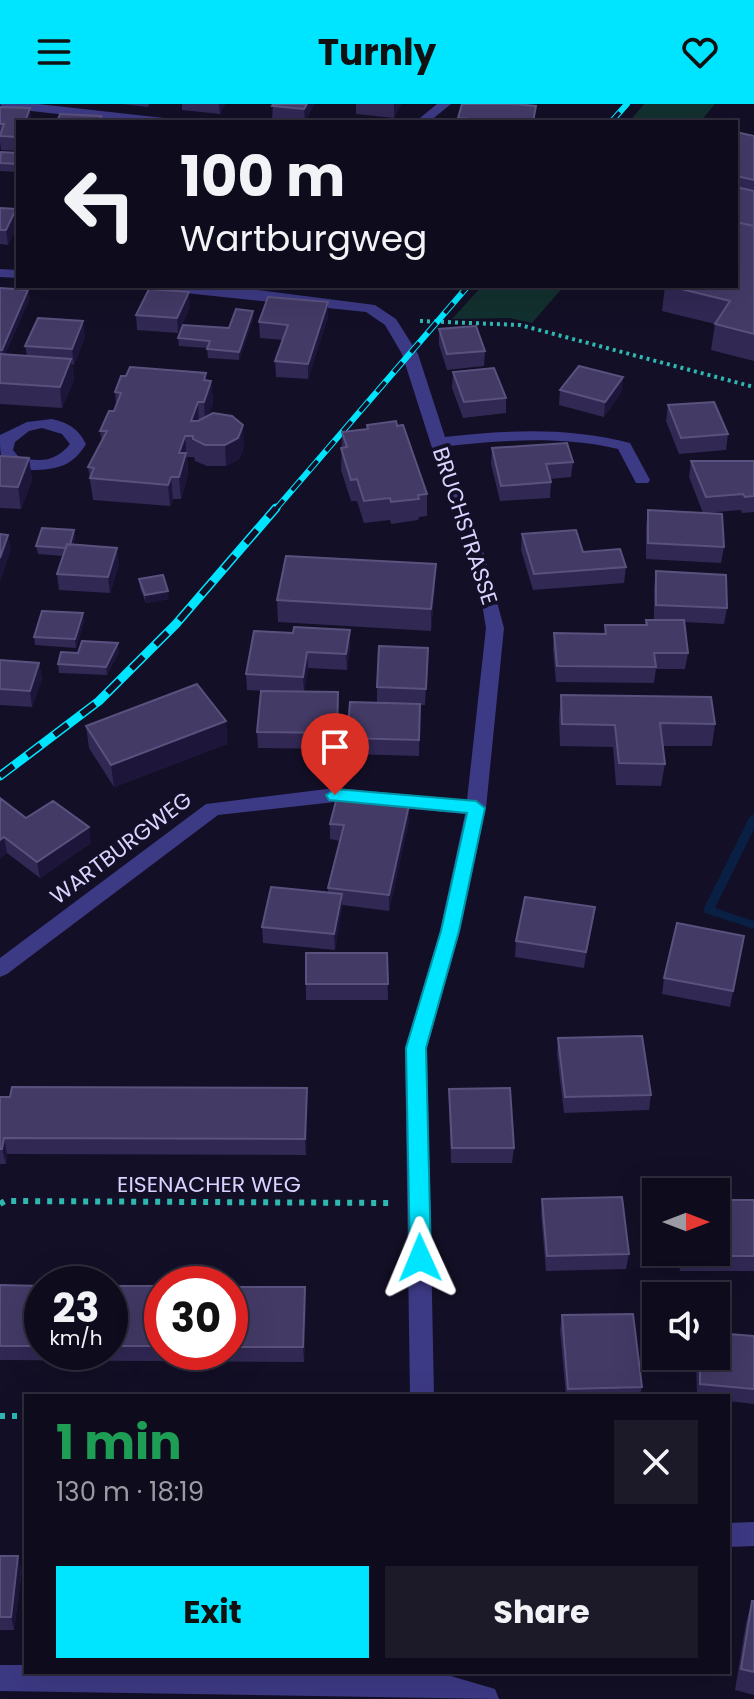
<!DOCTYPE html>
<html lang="en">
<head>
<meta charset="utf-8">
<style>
  :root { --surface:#0e0b1c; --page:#1c1929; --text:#f1f3f6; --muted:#9b9ba3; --line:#2e2b3b; --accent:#00e5ff }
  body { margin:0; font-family:Poppins,sans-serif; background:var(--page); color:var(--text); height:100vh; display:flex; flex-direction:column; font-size:30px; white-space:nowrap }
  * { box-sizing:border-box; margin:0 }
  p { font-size:26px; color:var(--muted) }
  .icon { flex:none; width:44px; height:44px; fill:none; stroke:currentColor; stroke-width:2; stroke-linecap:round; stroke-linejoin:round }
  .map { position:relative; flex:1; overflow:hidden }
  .sheet { position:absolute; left:24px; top:1290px; width:706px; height:280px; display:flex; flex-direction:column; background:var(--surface); border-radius:0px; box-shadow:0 8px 32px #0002,0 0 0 2px var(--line) }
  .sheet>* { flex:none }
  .hud { position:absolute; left:16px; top:16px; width:722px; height:168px; border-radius:0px; box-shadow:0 8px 32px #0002,0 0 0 2px var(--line); background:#0e0b1c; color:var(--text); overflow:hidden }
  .needle { width:52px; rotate:90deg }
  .fabs { position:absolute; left:642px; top:1074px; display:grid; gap:16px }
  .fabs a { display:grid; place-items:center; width:88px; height:88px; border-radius:0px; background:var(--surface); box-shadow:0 8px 32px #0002,0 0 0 2px var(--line); font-size:40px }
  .speed { position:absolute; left:24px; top:1162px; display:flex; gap:16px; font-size:40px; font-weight:700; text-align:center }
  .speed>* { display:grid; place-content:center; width:104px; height:104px; border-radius:50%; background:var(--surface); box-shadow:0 8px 32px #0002,0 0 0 2px var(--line); line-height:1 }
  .speed small { font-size:20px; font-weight:400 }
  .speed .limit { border:12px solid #d22; background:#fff; color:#111 }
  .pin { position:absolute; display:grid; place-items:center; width:68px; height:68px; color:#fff; margin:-82px -34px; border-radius:50% 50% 50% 0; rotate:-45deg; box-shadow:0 0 8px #0007 }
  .pin .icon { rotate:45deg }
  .me { position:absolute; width:88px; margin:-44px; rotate:359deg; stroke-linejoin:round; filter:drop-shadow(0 0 6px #0008) }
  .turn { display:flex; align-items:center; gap:28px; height:168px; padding:0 32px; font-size:36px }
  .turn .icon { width:104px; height:104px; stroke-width:2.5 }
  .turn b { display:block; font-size:56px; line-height:68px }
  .round { display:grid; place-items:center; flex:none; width:84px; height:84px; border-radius:0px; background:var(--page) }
  .head { display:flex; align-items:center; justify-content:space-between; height:136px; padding:0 32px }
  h1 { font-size:48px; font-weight:700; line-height:60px; color:#1e9e55 }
  .primary-button { display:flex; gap:16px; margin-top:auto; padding:16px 32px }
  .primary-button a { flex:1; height:92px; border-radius:0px; background:var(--accent); color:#111; font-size:32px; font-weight:700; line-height:92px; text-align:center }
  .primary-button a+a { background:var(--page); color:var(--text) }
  header { display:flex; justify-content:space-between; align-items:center; height:104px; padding:0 32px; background:var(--accent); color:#111; font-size:36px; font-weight:700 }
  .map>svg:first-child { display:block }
  .green { fill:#12302f }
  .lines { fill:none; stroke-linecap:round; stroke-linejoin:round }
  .stream { fill:#0a1f44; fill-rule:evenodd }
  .path-far1 { stroke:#2fb8b0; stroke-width:4; stroke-dasharray:3 4; stroke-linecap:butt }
  .path { stroke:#2fb8b0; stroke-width:6; stroke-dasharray:5 7; stroke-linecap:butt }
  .minor { fill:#3d3a85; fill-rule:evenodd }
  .rail-far1-casing { stroke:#00e5ff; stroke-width:6 }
  .rail-casing { stroke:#00e5ff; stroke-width:9 }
  .rail-far1 { stroke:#130f26; stroke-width:4; stroke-dasharray:13; stroke-linecap:butt }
  .rail { stroke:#130f26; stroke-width:6; stroke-dasharray:17; stroke-linecap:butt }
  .wall { fill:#312854 }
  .shaded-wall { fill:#1d163a }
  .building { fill:#433a66; stroke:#5a527e; stroke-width:2 }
  .route { fill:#00e5ff; stroke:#0095a6; stroke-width:2 }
  .labels { text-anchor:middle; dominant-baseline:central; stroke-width:8; stroke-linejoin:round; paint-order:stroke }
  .street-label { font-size:22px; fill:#d9d4ff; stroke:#130f26 }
</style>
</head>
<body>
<header><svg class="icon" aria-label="menu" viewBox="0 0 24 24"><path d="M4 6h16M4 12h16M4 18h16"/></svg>Turnly<svg class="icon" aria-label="heart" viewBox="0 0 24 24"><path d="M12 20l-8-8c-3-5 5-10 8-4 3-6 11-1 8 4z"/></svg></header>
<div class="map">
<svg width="754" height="1595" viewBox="0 0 754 1595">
  <rect width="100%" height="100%" fill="#130f26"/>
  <path class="green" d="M644 0H715L700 18H629Z
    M482 182H564L532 219 509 214 452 215Z"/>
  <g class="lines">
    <path class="stream" d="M754 710V725L715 804 754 817V825L705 809 703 806 749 714Z"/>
    <path class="path-far1" d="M420 217 520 221 754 283"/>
    <path class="path" d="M0 1100 5 1097 390 1099
      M0 1312H26"/>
    <path class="minor" d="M0 0H38L164 14 170 18H130L4 4Z
      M437 0H451L429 18H415Z
      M0 165 18 166V174L0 173Z
      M150 182 258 186 375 201 396 215 418 250 445 333C509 326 567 323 630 339L650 376 648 379H636L618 345C561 332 506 336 448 342L484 450 504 524 486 704 460 827 427 944 434 1292H410L405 944 440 827 465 710 335 698 218 711 7 870 0 873V854L206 700 335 684 467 696 486 524 482 500 402 250 385 221 366 208 157 186Z
      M52 315C68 319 78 324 86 340 81 348 76 354 68 359 53 368 9 371 1 351 0 346 0 337 0 331L27 318ZM42 324 62 330 70 340C56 358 38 359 18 352L13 346 15 338 29 327Z
      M754 1418V1442L728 1443V1419Z
      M0 1561H26V1568H437L495 1585 499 1595 0 1587Z"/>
    <g class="rail-far1-casing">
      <path id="rail-far1" d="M611 18 627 0
        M275 406 468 182"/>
    </g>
    <g class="rail-casing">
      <path id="rail" d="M0 672 99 597 176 520 276 404"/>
    </g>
    <use href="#rail-far1" class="rail-far1"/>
    <use href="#rail" class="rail"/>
  </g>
  <path class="wall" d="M122 0H149L148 3Z
    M182 0H225L220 10 182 6Z
    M273 0H314L305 18 272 16Z
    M356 0H401L394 14 356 10Z
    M0 3 18 18V47L1 46 0 37Z
    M458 14 535 18H458Z
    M736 28 754 32V257L711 246 715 220 662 207 665 182H736Z
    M18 49V68L0 67V50Z
    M0 104 16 105 18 120 8 141 0 140Z
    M0 184 30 194 5 250 27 252 25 242 85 232 74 261 72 260 74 276 62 304 0 300Z
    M190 203 178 229 137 226 136 211Z
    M328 213 308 275 276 273 275 257 283 236 260 234 259 218Z
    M253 215 239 256 208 254 207 244 179 242 178 234 229 224Z
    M439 225 485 247 484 262 447 266 439 241Z
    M453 268 506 294V309L463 314 452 284Z
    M623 273 621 289 604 313 559 301 560 286Z
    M206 277H211L213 299 208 312 244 343 239 355 226 362H207L195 357 194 353H187L188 371 181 395H173L170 402 93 396 88 363 102 337 100 327 114 307 116 301 115 288Z
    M668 301 728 330 726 346 679 350 666 317Z
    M367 321 397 322 427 390V412L419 413 418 416 391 420 390 416 364 419 357 397H351L341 366 342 328 367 325Z
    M492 344 573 358 571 373 550 375 551 378 550 394 500 397 491 360Z
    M0 352 29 354 32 376 21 405 0 404Z
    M691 357H754V408L742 409 741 406 704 409 724 443 721 459 646 455V422L648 406 703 409 689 373Z
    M74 426 75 434 73 441 119 460 110 489 59 486 57 470 63 452 38 450 36 442Z
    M522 430 583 448 626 463 624 479 533 486 521 446Z
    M656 467 727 504 724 520 684 518 688 549 685 565H656L654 579 556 578 553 545 554 529 604 530 605 521H645L646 516H654V483Z
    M139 475 169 495 146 499 140 484Z
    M435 482 431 527 278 518 277 496Z
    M84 517 76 544 35 541 34 533Z
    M254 527 350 542 347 566 308 564 304 588 339 604 337 645 258 644 257 628 266 587 247 586 246 570Z
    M428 544 425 601H420L419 652 348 650 347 634 377 599V583Z
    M119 548 107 571 59 569 58 560 78 549Z
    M0 556 39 559 42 575 32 603 0 601Z
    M561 591 715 620 712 642H663L665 660 661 682 616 681 613 643 560 642 559 613Z
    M226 617 227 640 114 683 89 644 86 622Z
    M0 694 26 714 91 739 40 774 7 749 0 754Z
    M409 701V717L389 807 342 801 335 846 263 839 262 823 328 789V784L340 737 330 735V720Z
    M595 803 584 864 515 853 516 837Z
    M744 832 730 903 662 890 664 874Z
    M387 849 388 896H306V880Z
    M558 934 651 991 649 1006 564 1009 557 950Z
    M307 984 306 1051 7 1050 6 1060H0V993Z
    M449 985 514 1044 512 1059H451L449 1000Z
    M542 1095 629 1150 626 1165 546 1167 541 1110Z
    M754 1096V1167H680L677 1148H716Z
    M0 1181 42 1182V1248H110V1182H162V1248H230V1183L306 1198 304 1258 0 1256Z
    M562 1211 642 1283 640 1292H566L560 1226Z
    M754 1232V1300L728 1297V1292H697L696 1252H716Z
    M0 1452 22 1466 14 1526H0Z
    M752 1497H754V1591L735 1586 746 1519Z"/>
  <path class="shaded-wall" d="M219 0H225L220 10Z
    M307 0H314L305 18 304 5Z
    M394 0H401L394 14Z
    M30 4 32 18H25Z
    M16 105 18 120 8 141 6 126Z
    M28 186 30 194 3 254 2 246Z
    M189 188 190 203 178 229 177 214Z
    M328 198V213L308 275V260Z
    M253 207V215L239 256V248Z
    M83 217 85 232 74 261 72 245Z
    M71 255 74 276 62 304 60 283Z
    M206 269 207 289 211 277 213 299 205 320 204 298V276Z
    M623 273 621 289 604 313 605 298Z
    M198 298 199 320 193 337 191 317Z
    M243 321 244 343 239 355 226 362 225 341Z
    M185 332 188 371 181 395 179 373V349Z
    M29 354 32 376 21 405 18 383Z
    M171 373 173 395 170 402 168 381Z
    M74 426 75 434 70 452 69 444Z
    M8 431 11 446 0 478V454Z
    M117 444 119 460 110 489 108 473Z
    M436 460 435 482 431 527V505Z
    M168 487 169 495 146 499 145 491Z
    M83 509 84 517 76 544 75 535Z
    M350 526V542L347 566 346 550Z
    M118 539 119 548 107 571 106 563Z
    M307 548 308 564 304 589 303 573Z
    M39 559 42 575 32 603 30 587Z
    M338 588 339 604 337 645V629Z
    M226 617 227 640 114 683 111 661Z
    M409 701V717L389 807V791Z
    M89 723 91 739 40 774 37 758Z
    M4 733 7 749 0 754V736Z
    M342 790V806L335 846 334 830Z
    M595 803 593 819 584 864 586 848Z
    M307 984 308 999 306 1051 305 1035Z
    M4 1034 7 1050 6 1060 2 1045Z
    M305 1183 306 1198 304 1258 303 1243Z
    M18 1452 22 1466 14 1526 11 1513Z"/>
  <path class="building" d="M273 0H307L304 5 272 2Z
    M462 0H516L536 2 533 18H510L458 14Z
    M0 3 30 4 25 18H18V33L0 32 4 20H0Z
    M60 10 101 12 99 18H57Z
    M736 28 754 32V76L736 72Z
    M1 48 18 49V60L0 59Z
    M736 83 754 87V122L736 118Z
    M0 104 16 105 6 126H0Z
    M736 118 754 122V230L715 220 730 197 669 182H736Z
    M0 184 28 186 2 246H0Z
    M149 185 189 188 177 214 136 211Z
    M268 193 328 198 308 260 275 257 288 221 259 218Z
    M236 205 253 207 239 248 207 245 210 237 178 234 183 221 229 224Z
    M38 214 83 217 72 245 25 242Z
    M476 222 485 247 447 250 439 225Z
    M0 250 71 255 60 283 0 279Z
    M579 262 623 273 605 298 560 286Z
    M130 263 206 269 204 276 211 277 204 298H198L191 317H198L213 309 232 312 243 321 238 334 225 341H205L193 335V332H185L179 349H186L179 373H171L168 381 90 374 94 364 88 363 107 327H100L109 307H114L121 289 115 288 121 272H126Z
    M494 264 506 294 464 298 453 268Z
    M714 298 728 330 681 334 668 301Z
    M396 317 397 322 403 321 427 390 418 391 419 395 391 398 390 394 364 397 357 375 351 376 341 344 347 343 342 328 368 325 367 321Z
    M567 339 573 358 546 360 551 378 501 382 492 344Z
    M0 352 29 354 18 383 0 382Z
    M691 357H754V392L745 393 743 390 706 393Z
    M648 406 722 410 724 443 648 439Z
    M42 424 74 426 70 441 67 440 66 444 36 442Z
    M576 426 583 448 620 445 626 463 534 470 522 430Z
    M0 430 8 431 0 454Z
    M67 440 117 444 108 473 57 470Z
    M286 452 436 460 431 505 277 496Z
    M656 467 726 471 727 504 656 501Z
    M163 471 168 487 145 491 139 475Z
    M42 507 83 509 75 535 34 533Z
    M646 516H684L688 549H654L656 563 557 562 554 529 606 530 605 521H647Z
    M294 523 350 526 346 550 307 548 303 573 246 570 254 527 293 529Z
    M82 537 118 539 106 563 58 560 61 548 78 549Z
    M379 542 428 544 426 585 377 583Z
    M0 556 39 559 30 587 0 585Z
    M197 580 226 617 111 661 86 622Z
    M261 587 338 588 337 629 257 628Z
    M561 591 711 593 715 620 660 619 665 660 619 659 615 621 562 620Z
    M350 598 420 600 419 636 347 634Z
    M337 693 409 701 389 791 328 784 344 721 330 720Z
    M0 694 26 714 53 697 89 723 37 758 4 733 0 736Z
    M271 783 342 790 334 830 262 823Z
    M525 793 595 803 586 848 516 837Z
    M677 819 744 832 733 887 664 874Z
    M306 849H387L388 880H306Z
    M642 932 651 991 565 993 558 934Z
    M12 983 307 984 305 1035 4 1034 2 1045H0V993H10Z
    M510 984 514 1044H452L449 985Z
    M622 1093 629 1150 547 1152 542 1095Z
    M716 1096H754V1152H683L682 1148H716Z
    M0 1181 42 1182V1242H0Z
    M110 1182H162V1242H110Z
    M230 1183H305L303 1243H230Z
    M633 1210 642 1283 568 1285 562 1211Z
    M716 1229 754 1232V1285L700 1280V1252H716Z
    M0 1452H18L11 1513H0Z
    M752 1497H754V1568L741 1565Z"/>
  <path class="route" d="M335 685 476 697 485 704 459 827 426 944 431 1154 428 1161H413L410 1154 406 944 441 827 467 709 329 696 326 691Z"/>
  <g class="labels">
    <g class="street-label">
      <text transform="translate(465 422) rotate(72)">BRUCHSTRASSE</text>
      <text transform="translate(121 744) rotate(-37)">WARTBURGWEG</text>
      <text x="209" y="1080">EISENACHER WEG</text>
    </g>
  </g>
</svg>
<div class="fabs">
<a><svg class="needle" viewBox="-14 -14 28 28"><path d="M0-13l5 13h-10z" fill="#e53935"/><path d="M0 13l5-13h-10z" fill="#9b9ba3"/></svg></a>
<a><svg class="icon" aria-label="sound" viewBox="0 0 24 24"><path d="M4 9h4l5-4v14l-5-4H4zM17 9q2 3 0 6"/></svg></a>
</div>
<div class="speed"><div>23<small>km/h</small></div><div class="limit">30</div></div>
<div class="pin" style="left:335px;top:691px;background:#d93025"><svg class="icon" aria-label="arrive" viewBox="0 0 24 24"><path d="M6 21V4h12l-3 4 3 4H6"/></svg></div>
<svg class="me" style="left:420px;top:1154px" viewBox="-20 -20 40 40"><path d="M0-17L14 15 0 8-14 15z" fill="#00e5ff" stroke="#fff" stroke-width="4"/></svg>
<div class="hud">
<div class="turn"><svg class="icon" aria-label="left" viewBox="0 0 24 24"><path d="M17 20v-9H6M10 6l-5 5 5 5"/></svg><div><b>100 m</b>Wartburgweg</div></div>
</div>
<section class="sheet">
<div class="head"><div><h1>1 min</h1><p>130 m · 18:19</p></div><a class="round"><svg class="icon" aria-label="close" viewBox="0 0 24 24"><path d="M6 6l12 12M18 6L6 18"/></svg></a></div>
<div class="primary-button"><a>Exit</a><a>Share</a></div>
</section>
</div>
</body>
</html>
